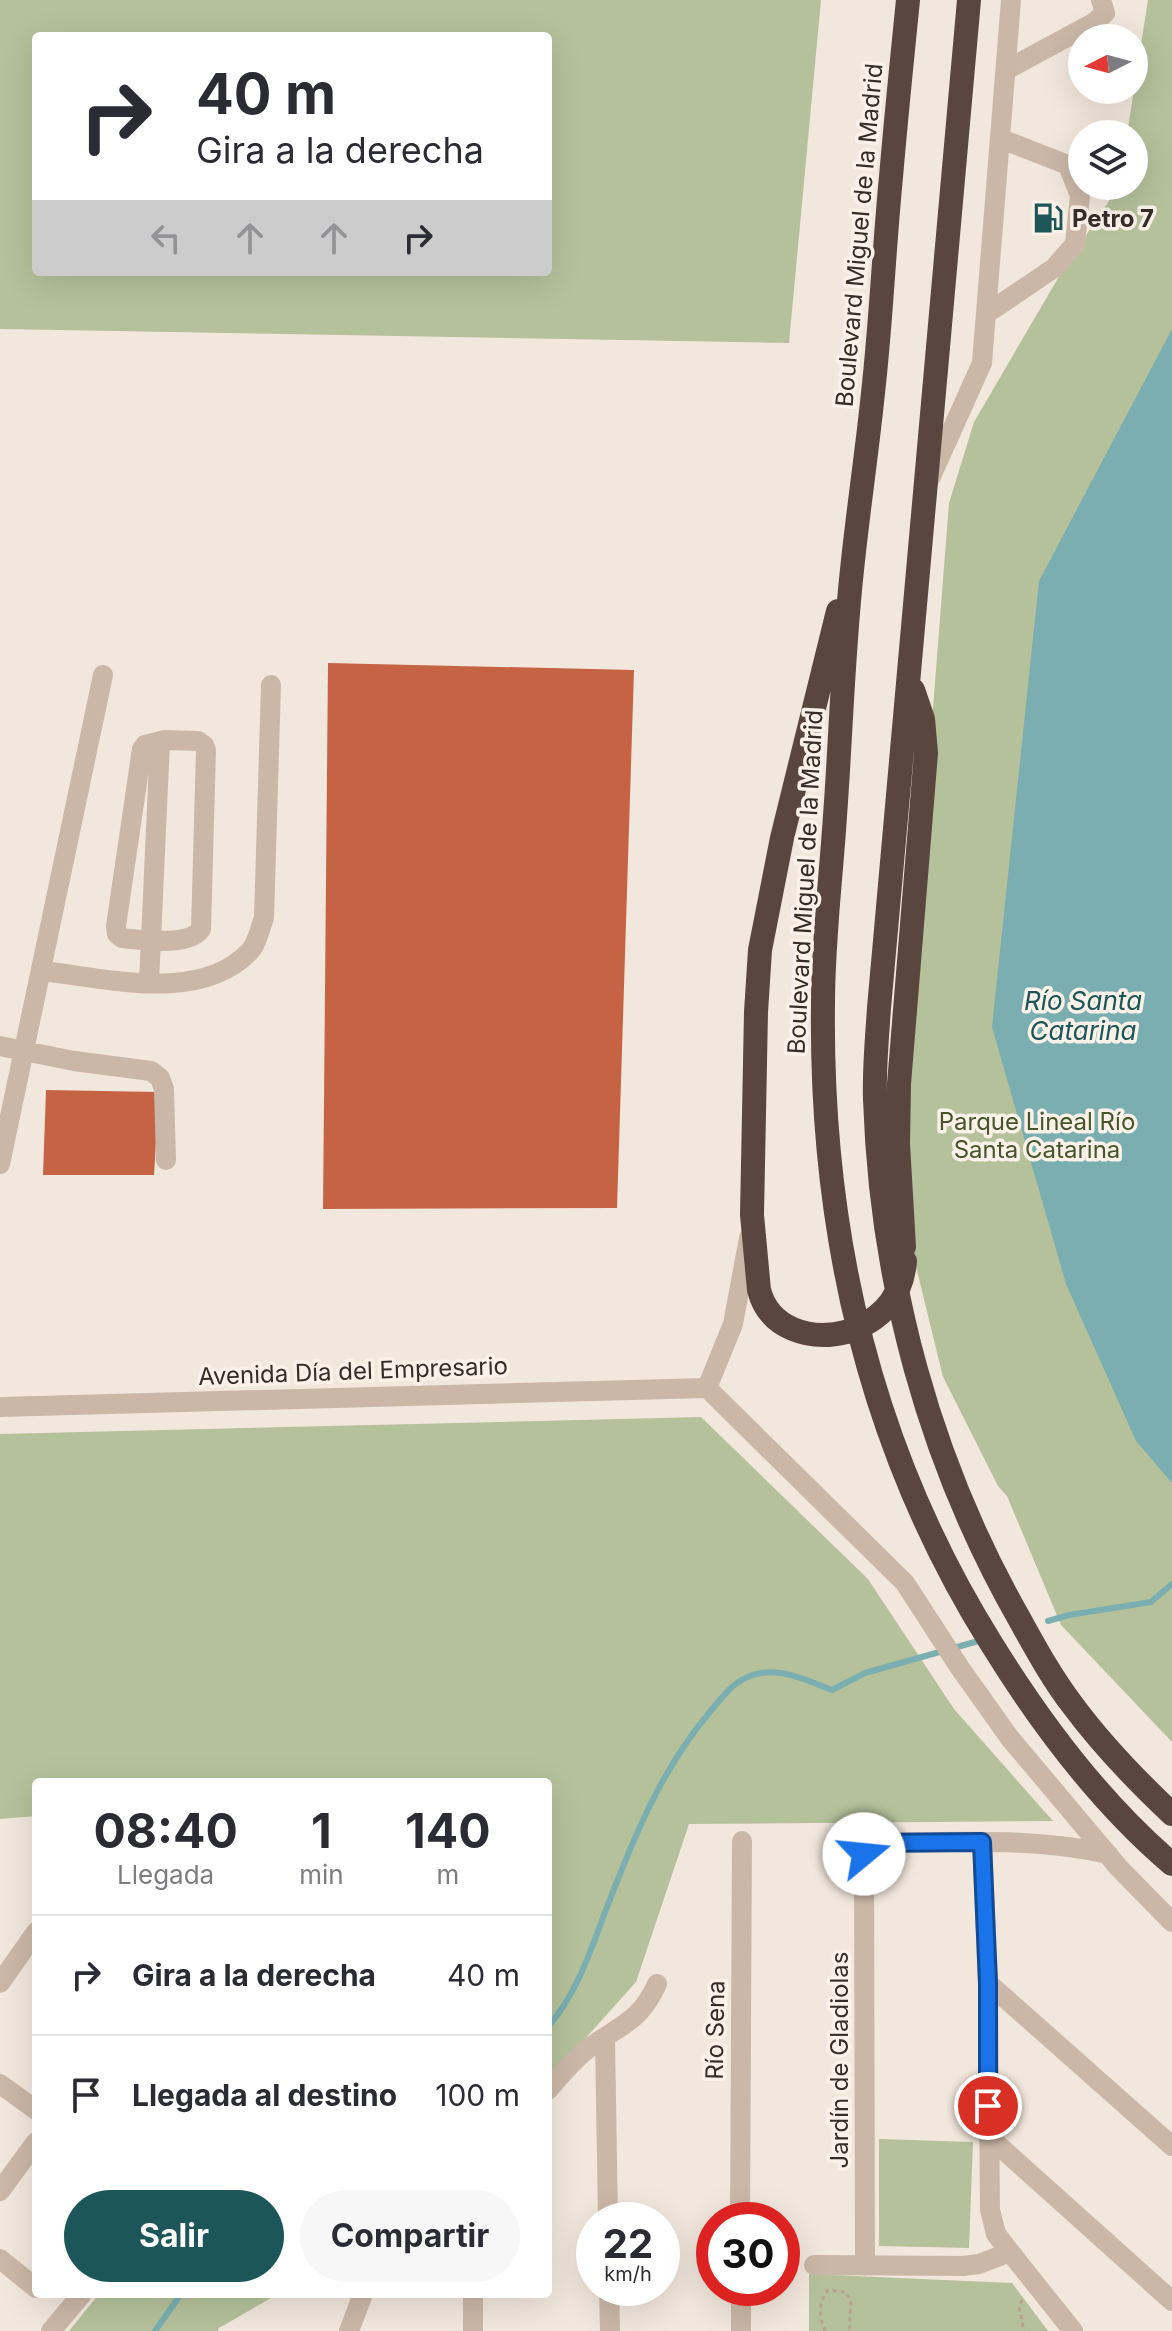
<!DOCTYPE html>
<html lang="es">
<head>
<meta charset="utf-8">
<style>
  :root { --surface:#fff; --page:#f7f7f7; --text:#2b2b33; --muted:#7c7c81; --line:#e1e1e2; --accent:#1d5659 }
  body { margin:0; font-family:Inter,sans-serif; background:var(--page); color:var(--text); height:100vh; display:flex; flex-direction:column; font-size:30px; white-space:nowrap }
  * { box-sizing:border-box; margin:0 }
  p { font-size:26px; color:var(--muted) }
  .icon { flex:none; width:44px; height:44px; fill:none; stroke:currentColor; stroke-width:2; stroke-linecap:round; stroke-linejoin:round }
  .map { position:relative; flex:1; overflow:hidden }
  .drawer { position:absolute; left:32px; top:1778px; width:520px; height:520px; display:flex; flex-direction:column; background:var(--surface); border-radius:8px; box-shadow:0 8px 32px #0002 }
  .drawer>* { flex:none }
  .top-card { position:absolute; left:32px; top:32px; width:520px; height:244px; border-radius:8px; box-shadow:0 8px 32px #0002; background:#fff; color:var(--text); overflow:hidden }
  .needle { width:52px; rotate:264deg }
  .fabs { position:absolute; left:1068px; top:24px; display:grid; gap:16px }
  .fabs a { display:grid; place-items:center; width:80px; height:80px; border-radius:50%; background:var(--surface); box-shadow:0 8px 32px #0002; font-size:40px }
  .speed { position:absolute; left:576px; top:2202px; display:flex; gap:16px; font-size:40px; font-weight:700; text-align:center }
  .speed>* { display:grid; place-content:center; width:104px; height:104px; border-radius:50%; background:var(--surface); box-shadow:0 8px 32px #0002; line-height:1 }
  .speed small { font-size:20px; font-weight:400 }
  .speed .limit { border:12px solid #d22; background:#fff; color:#111 }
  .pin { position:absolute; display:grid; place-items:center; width:68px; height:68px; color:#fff; margin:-34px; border:4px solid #fff; border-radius:50%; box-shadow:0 2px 8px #0007 }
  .me { position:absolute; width:88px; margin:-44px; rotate:73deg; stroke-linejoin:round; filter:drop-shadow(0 0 6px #0008) }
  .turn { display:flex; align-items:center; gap:28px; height:168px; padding:0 32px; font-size:36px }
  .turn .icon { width:104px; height:104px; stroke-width:2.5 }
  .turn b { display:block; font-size:56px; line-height:68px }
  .lanes { display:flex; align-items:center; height:76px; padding:0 32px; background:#0003; justify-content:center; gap:40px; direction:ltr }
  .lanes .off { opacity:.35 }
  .eta { display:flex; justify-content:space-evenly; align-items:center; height:136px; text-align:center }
  .eta b { font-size:48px; font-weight:700; line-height:56px }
  .primary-button { display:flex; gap:16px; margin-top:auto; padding:16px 32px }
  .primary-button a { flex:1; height:92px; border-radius:48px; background:var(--accent); color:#fff; font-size:32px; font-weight:700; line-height:92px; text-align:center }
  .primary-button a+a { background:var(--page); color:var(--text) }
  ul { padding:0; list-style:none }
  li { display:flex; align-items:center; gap:24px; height:120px; padding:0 32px; border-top:2px solid var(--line) }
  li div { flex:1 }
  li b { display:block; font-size:30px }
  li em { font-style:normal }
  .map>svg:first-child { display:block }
  .green { fill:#b5c19b; fill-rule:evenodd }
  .water { fill:#7aaeb0 }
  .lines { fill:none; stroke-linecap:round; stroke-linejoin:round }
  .stream { stroke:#7aaeb0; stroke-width:6 }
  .building { fill:#c76345 }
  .path { stroke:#b6a192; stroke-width:3; stroke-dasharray:4 4; stroke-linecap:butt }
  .minor { stroke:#cab7a7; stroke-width:20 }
  .highway { stroke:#58463f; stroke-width:24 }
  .highway-bridge { stroke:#58463f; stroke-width:24 }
  .route-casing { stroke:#114b97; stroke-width:20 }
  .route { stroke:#1a73e8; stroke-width:14 }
  .labels { text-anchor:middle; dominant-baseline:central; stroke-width:7; stroke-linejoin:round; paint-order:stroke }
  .poi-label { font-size:24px; font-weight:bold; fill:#372c28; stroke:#faf1e8; text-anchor:start }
  .street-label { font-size:24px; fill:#372c28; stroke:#faf1e8 }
  .park-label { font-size:24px; fill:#47552b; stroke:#faf1e8 }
  .water-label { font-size:26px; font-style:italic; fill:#1d5659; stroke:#faf1e8 }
</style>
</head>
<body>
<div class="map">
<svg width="1172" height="2331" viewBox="0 0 1172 2331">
  <rect width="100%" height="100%" fill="#f2e7dc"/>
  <path class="green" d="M0 0H821L789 343 0 329ZM548 36V272H36V36Z
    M1148 0H1172V1742L1061 1625 1007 1496 998 1486 943 1377 909 1238 900 1131 949 503 974 422 1061 273 1119 186H1134V134H1127Z
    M701 1417 868 1579 954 1709 1053 1821 689 1824 636 1982 548 2080V1940L552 1931 548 1929V1782H36V1816L0 1819V1434Z
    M879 2139 973 2142 969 2248 879 2246Z
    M809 2274 1012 2283 1048 2331H809Z
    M99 2294H278L219 2328 218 2331H69Z"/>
  <path class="water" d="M1172 329V1483L1136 1441 1066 1284 992 1027 1039 581Z"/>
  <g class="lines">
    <path class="stream" d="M1048 1621 1069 1615 1151 1602 1172 1584
      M548 2027C578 1992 591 1949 607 1907 634 1837 661 1770 709 1713 725 1694 736 1677 761 1673 785 1669 811 1682 832 1690L865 1673 982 1640
      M155 2331 181 2294"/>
  </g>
  <path class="building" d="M328 663 634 670 617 1208 323 1209Z
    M46 1090 159 1092 154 1175H43Z"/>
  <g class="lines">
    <path class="path" d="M1022 2300 1019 2306 1024 2331
      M825 2331C819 2318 818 2302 828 2290L846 2292 851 2303 849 2331"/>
    <path class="minor" d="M1006 70 1095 22 1105 13 1101 0
      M986 314 1054 268 1075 244 1080 196 1068 165 1001 139
      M929 481 982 363 1011 0
      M165 740 198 741 204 745 206 750 201 929C189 947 143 940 122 938L117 934 116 926 142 749 145 745Z
      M42 971C106 978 200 1004 250 951 257 944 260 928 264 918L271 685
      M149 983 160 742
      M0 1046 74 1061 151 1071 160 1078 164 1089 166 1160
      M0 1164 103 675
      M707 1388 905 1583 960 1668 1009 1737 1119 1868 1172 1922
      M707 1388 733 1324 749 1238
      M0 1407 707 1388
      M0 1983 36 1932
      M988 1983 1172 2146
      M605 2038 608 2220
      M0 2084 36 2110
      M548 2090C561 2075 573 2060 589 2048 620 2025 640 2022 657 1984
      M988 2136 1172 2301
      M0 2191 36 2142
      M740 2220 742 1841
      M1010 2252 1073 2331
      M0 2259 36 2288
      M814 2265 963 2266 979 2264 1010 2252 996 2234 990 2210 988 1983 982 1842
      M865 2266 864 1854 867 1847 872 1843C950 1842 1031 1837 1108 1854
      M609 2288 610 2331
      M741 2288V2331
      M473 2294V2331
      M51 2331 82 2294
      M349 2331 363 2294"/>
    <path class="highway" d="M908 0C902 59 896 118 891 177 884 249 881 322 873 393 867 452 858 511 852 570 843 652 841 734 835 816 831 878 823 941 823 1003 820 1233 869 1448 991 1643 1041 1724 1100 1803 1172 1864
      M969 0 879 1008C877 1038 874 1069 875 1099 881 1282 929 1461 1020 1620 1036 1649 1053 1680 1074 1707 1103 1746 1137 1781 1172 1814
      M838 611 782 838 760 950 756 1012 752 1215 759 1290C769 1329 810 1341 846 1332
      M904 1247 898 1144 899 1084 926 753 923 719 913 690"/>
    <path class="highway-bridge" d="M846 1332C881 1321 902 1298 905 1261"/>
  </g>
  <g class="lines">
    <g class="route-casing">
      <path id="route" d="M864 1854 867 1847 872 1843 982 1842 988 1983V2106"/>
    </g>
    <use href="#route" class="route"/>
  </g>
  <defs>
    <g id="fuel-bare" transform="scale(2.4)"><path d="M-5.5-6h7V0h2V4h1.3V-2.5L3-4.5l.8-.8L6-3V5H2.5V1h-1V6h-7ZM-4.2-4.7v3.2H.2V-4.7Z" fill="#1d5659" stroke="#faf1e8" stroke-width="2.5" paint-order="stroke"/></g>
  </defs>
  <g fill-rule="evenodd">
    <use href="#fuel-bare" x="1048" y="218"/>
  </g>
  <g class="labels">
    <g class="poi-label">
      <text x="1072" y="218">Petro 7</text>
    </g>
    <g class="street-label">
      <text transform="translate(859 235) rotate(-85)">Boulevard Miguel de la Madrid</text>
      <text transform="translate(805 882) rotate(-87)">Boulevard Miguel de la Madrid</text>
      <text transform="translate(353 1371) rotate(-2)">Avenida Día del Empresario</text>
      <text transform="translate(715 2030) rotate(-89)">Río Sena</text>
      <text transform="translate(839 2060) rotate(-90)">Jardín de Gladiolas</text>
    </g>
    <g class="park-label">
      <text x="1037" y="1121">Parque Lineal Río<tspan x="1037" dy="28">Santa Catarina</tspan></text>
    </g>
    <g class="water-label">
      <text x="1083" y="1000">Río Santa<tspan x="1083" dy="30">Catarina</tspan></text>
    </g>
  </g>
</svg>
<div class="fabs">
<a><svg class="needle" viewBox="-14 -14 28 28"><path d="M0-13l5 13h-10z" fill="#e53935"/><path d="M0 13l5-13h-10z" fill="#7c7c81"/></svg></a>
<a><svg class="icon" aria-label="layers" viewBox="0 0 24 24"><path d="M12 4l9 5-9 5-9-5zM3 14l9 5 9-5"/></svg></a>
</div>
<div class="speed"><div>22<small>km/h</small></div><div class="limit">30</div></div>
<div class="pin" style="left:988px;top:2106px;background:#d93025"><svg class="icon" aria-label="arrive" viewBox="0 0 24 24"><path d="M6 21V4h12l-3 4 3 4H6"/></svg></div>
<svg class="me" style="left:864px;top:1854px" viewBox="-20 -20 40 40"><circle r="19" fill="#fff"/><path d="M0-13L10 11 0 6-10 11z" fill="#1a73e8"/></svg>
<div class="top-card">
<div class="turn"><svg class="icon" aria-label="right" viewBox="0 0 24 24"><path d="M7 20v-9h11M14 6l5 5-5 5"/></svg><div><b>40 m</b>Gira a la derecha</div></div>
<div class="lanes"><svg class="icon off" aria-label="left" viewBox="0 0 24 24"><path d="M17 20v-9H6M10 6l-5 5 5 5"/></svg><svg class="icon off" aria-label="ahead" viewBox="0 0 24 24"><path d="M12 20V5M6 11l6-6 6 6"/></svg><svg class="icon off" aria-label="ahead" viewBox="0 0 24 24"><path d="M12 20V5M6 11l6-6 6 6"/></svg><svg class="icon" aria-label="right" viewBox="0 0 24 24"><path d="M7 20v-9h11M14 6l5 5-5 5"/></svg></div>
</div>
<section class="drawer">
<div class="eta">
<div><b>08:40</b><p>Llegada</p></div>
<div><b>1</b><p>min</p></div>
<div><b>140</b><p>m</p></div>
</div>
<ul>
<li><svg class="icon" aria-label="right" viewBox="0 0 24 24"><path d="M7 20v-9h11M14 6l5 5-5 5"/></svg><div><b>Gira a la derecha</b></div><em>40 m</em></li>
<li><svg class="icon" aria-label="arrive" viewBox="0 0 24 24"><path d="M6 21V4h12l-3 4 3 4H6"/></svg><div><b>Llegada al destino</b></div><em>100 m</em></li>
</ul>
<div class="primary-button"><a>Salir</a><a>Compartir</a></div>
</section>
</div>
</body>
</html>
